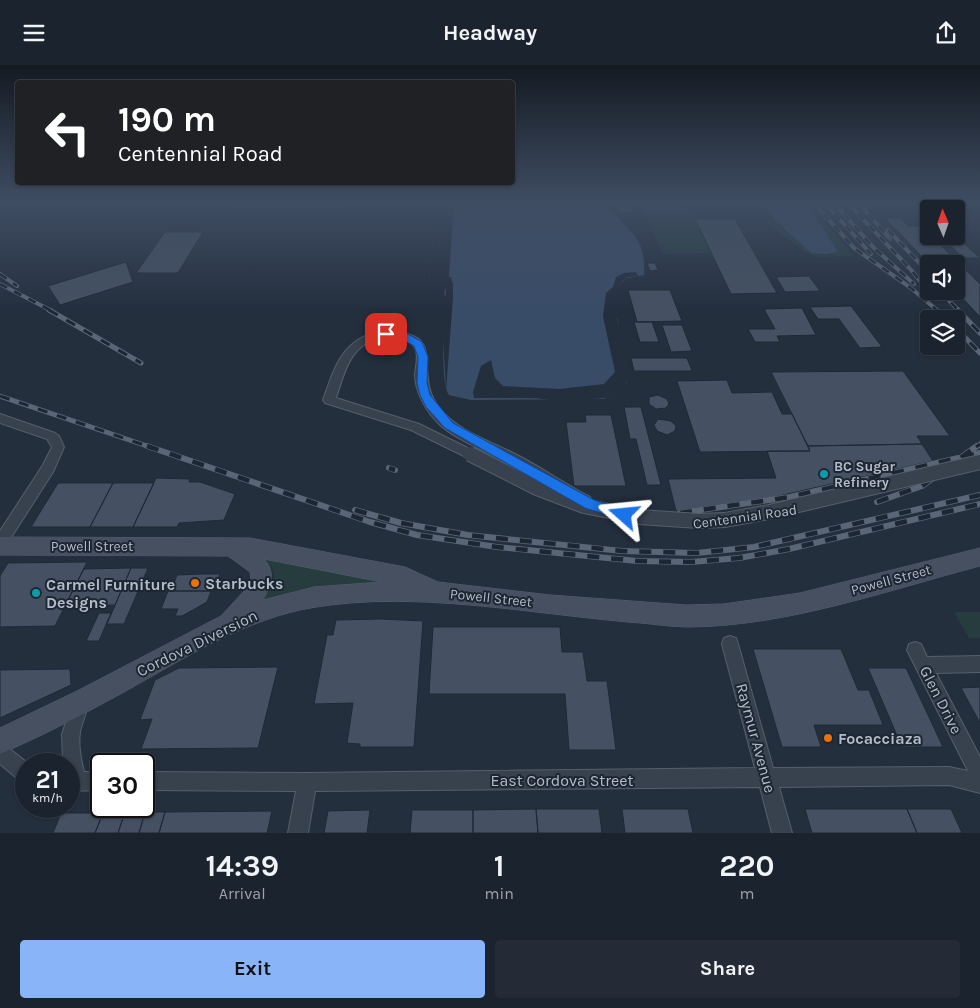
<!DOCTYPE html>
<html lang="en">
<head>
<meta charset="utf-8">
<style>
  :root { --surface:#1b232e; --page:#242b36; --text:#f1f3f6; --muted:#a0a4aa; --line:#39404a; --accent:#8ab4f8 }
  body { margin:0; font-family:Karla,sans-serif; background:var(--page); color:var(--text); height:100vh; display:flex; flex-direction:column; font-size:19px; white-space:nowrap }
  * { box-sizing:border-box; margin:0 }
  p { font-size:16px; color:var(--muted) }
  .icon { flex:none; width:28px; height:28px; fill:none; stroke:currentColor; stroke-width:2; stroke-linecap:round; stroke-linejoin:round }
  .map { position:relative; height:768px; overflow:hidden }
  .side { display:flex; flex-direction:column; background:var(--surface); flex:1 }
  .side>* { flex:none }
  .top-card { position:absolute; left:15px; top:15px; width:500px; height:105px; border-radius:5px; box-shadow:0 1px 4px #0004,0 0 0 1px var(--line); background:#202124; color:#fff; overflow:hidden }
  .needle { width:32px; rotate:358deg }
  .fabs { position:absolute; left:920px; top:135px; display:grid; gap:10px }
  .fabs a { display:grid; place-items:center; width:45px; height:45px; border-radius:5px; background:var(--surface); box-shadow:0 1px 4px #0004,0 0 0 1px var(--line); font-size:25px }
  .speed { position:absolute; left:15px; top:688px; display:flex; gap:10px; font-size:25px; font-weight:700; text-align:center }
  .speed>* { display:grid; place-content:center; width:65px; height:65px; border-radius:50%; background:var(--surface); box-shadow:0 1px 4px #0004,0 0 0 1px var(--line); line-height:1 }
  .speed small { font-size:12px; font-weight:400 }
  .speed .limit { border:2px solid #111; border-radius:8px; background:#fff; color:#111 }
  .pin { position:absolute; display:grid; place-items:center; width:42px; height:42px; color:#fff; margin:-21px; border-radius:10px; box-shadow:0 2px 8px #0006 }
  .me { position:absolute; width:55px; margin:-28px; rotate:288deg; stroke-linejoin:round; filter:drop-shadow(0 0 4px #0008) }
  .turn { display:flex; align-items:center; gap:18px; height:105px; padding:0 20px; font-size:22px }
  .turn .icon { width:65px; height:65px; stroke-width:2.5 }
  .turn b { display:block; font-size:35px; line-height:42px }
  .eta { display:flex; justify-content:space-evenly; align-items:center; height:85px; text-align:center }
  .eta b { font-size:30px; font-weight:700; line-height:35px }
  .action { display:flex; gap:10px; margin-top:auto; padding:10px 20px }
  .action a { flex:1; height:58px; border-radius:5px; background:var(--accent); color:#111; font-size:20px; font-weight:700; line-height:58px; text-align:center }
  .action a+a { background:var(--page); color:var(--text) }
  header { display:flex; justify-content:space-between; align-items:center; height:65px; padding:0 20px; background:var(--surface); font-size:22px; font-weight:700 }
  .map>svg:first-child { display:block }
  .green { fill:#263c3f }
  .water { fill:#394c67 }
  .pier { fill:#242f3e }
  .building { fill:#455162; stroke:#1f2835 }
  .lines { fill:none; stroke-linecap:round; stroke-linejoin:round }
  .street-casing { stroke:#565f6c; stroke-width:2 }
  .secondary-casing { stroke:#565f6c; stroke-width:1 }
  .street { fill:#38414e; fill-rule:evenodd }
  .secondary { fill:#465061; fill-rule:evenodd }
  .rail-far2-casing { stroke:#5a6575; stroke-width:4 }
  .rail-far1-casing { stroke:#5a6575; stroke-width:5 }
  .rail-casing { stroke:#5a6575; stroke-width:6 }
  .rail-far2 { stroke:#1d2633; stroke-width:2.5; stroke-dasharray:8; stroke-linecap:butt }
  .rail-far1 { stroke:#1d2633; stroke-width:3; stroke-dasharray:10; stroke-linecap:butt }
  .rail { stroke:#1d2633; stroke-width:4.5; stroke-dasharray:12; stroke-linecap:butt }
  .street-bridge-casing { stroke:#565f6c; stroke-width:16; stroke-linecap:butt }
  .street-bridge { stroke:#38414e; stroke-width:14 }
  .route { fill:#1a73e8; stroke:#114b97 }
  .culture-dot { fill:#0f9aa8; stroke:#1d2633; stroke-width:2 }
  .food-dot { fill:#e8710a; stroke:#1d2633; stroke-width:2 }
  .labels { text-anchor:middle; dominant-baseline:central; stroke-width:4; stroke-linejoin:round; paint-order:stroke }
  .poi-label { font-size:14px; font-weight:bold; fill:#b4bcc9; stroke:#1d2633; text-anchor:start }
  .street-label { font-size:14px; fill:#b4bcc9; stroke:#1d2633 }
  .near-poi-label { font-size:16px; font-weight:bold; fill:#b4bcc9; stroke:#1d2633; text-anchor:start }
  .near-street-label { font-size:16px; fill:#b4bcc9; stroke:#1d2633 }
</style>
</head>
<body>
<header><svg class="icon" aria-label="menu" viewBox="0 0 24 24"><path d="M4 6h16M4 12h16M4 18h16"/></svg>Headway<svg class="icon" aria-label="share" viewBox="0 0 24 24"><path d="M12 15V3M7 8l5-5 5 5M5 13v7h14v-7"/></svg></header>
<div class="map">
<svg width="980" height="768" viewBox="0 0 980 768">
  <rect width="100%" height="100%" fill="#242f3e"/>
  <path class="green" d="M640 137H665L693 146 712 190 707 188 663 189Z
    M803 137H807L854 191 818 192 805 187 766 156 775 155 811 188 838 187 821 160Z
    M262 493 395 518 302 526 264 535C266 520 287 512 262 493Z
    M954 547H980V573H969Z"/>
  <path class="water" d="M437 137H604C625 165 647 169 644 210L627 213 621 218 622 226 617 250 627 317 615 329 604 334 471 335 449 330C439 316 445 252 447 232L444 230 447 215 443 213H429Z
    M763 137H803L821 160 838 187 826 189 811 188 775 155Z"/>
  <path class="pier" d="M437 137H454L449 212H451L453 219V232L446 326 443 270 446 225 442 214 446 213H429Z
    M636 207 638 211 628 212 621 217 623 228 617 255 625 280 630 308 624 322 617 328 607 333 559 336 534 333H474L473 327 481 301 491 295 495 313 503 321 559 324 604 319 615 307 603 251 606 228 613 222 616 212 624 208Z"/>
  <path class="building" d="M237 137H345L343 143H234Z
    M612 137H626L635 147 621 149Z
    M885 153H900L908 161H921L980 219V252L956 226V199H929Z
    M695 154H735L777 228 731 229Z
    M165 167H203L178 208H136Z
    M941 171H956L980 193H963Z
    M126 197 133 217 60 240 48 221Z
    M647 198H655L658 205 650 206Z
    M809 211 820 226 785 227 776 212Z
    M628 225H670L682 256 637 257Z
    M851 241 882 282 860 283 839 254H818L810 242Z
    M802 243 816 270 777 271 780 277H755L748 264H775L764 244Z
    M634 257H652L659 277H640Z
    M662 260H682L692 286 671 287Z
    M631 293H687L692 306H634Z
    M903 306 950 371H917L922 379 808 381 771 307Z
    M727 315 732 328 772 327 782 349H792L810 386 700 387 677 316Z
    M658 330 667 334 669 339 666 343 656 344 649 339V332Z
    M624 342H641L661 420H647L636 374H630Z
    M585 350H611L626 421H574L566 357H586Z
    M658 354 671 356 676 361 675 366 667 370 657 366 654 360Z
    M922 379 933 396 774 432 676 446 668 414 776 413 767 386H810L808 381Z
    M156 413 190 414 189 417H200L235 429 224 455 179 458 177 462H133Z
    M58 418H113L90 462H31Z
    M113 418H154L133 462H90Z
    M87 497 55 561 0 562V511L8 498Z
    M131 503 115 540 65 541 84 504Z
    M131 503H148L124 559H107Z
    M201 509H220L214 526H171L177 510Z
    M168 526H211L207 537 182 551H175L178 544H161Z
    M99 548H111L99 576H86Z
    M382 554 423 556 414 682H360V679L347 678 353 638 314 639 327 570H333L336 555Z
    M433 562H560L562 587H583L587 616H607L616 685H569L565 629H429Z
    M753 584H841L858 625H869L883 660H814L821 682H782Z
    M278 602 258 683 141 684 152 654 140 655 155 615 179 603Z
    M868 603H906L943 682H902Z
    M70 604 71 620 0 653V605Z
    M980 622V658L961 623Z
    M536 744H599L602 768H538Z
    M536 744 538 768H473V745Z
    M622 744H688L693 768H625Z
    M805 744H907L917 768H812Z
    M907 744H951L962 768H917Z
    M370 745 367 768H324L328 746Z
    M412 745H473V768H410Z
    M272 746 267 768H159L165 747Z
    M125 747 118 768H95L103 748Z
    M125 747H145L139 768H118Z
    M145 747H165L159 768H139Z
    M61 748H103L95 768H53Z"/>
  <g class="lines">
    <g class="street-casing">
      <path id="street" d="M379 266C455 265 409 306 440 344 460 368 491 376 517 390 542 403 565 419 590 432L592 436 590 440 585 442 580 440C556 426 533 411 508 398 485 385 459 377 439 359 426 346 415 327 415 309 416 300 419 290 415 283 411 275 400 272 392 272 353 272 346 302 336 333L419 359 474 386 476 389 474 392H466L411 365 325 338 323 335C335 302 341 276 379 266Z
        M0 349 55 368 59 371 64 382 53 407 5 482 0 484V466L43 400 52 382 47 374 0 358Z
        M730 571 736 573 738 579 773 703 949 702 968 706 907 585 909 579 915 577 921 579 927 592 980 591V607L936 608 980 692V728L949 720 779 722 792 768H772L760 722 315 726 308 768H288L296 726 144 725V707L307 708 755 703 722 579 724 573Z
        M80 630 86 633C90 643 82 656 80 667 78 681 81 694 84 707H101V725L69 726V699H64L63 695 62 669 74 633Z
        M0 678 6 681 29 699H26V717L19 715 0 699Z"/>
    </g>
    <g class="secondary-casing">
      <path id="secondary" d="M0 472 250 473 405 502 438 517 550 530 686 540 724 539 800 528 980 483V501C885 526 788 561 689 562 669 562 648 558 628 557 527 548 415 526 316 542 246 553 185 593 124 627 84 649 42 671 0 689V663L77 626 221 551 245 525 251 515 250 507 228 491 0 490ZM264 494 382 517 314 522 263 535C270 521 277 507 264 494Z"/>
    </g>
    <use href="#street" class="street"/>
    <use href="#secondary" class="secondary"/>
    <g class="rail-far2-casing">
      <path id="rail-far2" d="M813 137 854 183 911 223 938 246
        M824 137 871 189
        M833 137 873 182 914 219
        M847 137 913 207 934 234
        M858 137 890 174
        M888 165 929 208
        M0 209 17 221
        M0 219 52 246
        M940 226 959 246"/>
    </g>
    <g class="rail-far1-casing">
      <path id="rail-far1" d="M49 245 141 298
        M936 245 947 254
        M958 245 980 268
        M956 263 980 288
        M0 331 150 382
        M976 382 980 379"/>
    </g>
    <g class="rail-casing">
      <path id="rail" d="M147 381 370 457 417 470 497 482 637 496 691 497 739 493 789 484 980 439
        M389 403 395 405
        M877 437 922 421 977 381
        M355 445 401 458 468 470 622 486 697 488 754 482 980 430
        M680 448 790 432 980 388"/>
    </g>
    <use href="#rail-far2" class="rail-far2"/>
    <use href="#rail-far1" class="rail-far1"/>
    <use href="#rail" class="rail"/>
    <g class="street-bridge-casing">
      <path id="street-bridge" d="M470 389 537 423 584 441 639 452 699 456 725 455 769 447 980 397"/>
    </g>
    <use href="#street-bridge" class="street-bridge"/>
  </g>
  <linearGradient id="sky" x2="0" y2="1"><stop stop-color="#141a22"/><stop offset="0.56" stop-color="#3f4d63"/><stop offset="1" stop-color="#3f4d63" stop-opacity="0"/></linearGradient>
  <rect width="980" height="245" fill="url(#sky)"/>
  <path class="route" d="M386 266 408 269 422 277 428 292 427 318 430 330 453 358 594 435 629 446 631 450 629 454 624 455 585 443 445 363 426 342 420 330 417 318 418 292 414 281 402 274 382 271V267Z"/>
  <g class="culture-dot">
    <circle cx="824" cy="409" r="5"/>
    <circle cx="36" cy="528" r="5"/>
  </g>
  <g class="food-dot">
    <circle cx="195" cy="518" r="5"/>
    <circle cx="828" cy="673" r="5"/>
  </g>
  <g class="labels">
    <g class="poi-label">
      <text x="834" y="401">BC Sugar<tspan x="834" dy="16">Refinery</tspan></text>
    </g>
    <g class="street-label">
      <text transform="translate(745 452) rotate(-8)">Centennial Road</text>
      <text x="92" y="481">Powell Street</text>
      <text transform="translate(891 515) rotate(-15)">Powell Street</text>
      <text transform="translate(491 533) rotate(6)">Powell Street</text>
    </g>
    <g class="near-poi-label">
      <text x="205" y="518">Starbucks</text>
      <text x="46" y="519">Carmel Furniture<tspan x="46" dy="18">Designs</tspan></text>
      <text x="838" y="673">Focacciaza</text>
    </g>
    <g class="near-street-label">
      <text transform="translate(197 578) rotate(-26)">Cordova Diversion</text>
      <text transform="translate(941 635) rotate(63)">Glen Drive</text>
      <text transform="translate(756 673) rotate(75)">Raymur Avenue</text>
      <text x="562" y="715">East Cordova Street</text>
    </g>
  </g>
</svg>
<div class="fabs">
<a><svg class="needle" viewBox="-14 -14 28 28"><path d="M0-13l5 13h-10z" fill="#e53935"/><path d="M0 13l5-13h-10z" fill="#a0a4aa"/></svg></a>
<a><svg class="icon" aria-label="sound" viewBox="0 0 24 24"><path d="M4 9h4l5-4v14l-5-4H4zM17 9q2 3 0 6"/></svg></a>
<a><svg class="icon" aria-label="layers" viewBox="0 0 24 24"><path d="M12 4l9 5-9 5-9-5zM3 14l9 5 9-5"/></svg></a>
</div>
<div class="speed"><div>21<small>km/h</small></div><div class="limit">30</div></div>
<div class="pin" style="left:386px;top:269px;background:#d93025"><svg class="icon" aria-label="arrive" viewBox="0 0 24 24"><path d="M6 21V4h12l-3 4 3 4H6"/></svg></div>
<svg class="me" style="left:624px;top:450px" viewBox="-20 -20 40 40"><path d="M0-17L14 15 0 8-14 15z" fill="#1a73e8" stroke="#fff" stroke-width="4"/></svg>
<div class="top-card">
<div class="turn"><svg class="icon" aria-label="left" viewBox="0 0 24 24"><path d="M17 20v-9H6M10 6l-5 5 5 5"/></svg><div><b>190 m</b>Centennial Road</div></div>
</div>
</div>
<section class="side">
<div class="eta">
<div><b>14:39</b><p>Arrival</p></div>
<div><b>1</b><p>min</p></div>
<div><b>220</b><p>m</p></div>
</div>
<div class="action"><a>Exit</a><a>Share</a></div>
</section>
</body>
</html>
